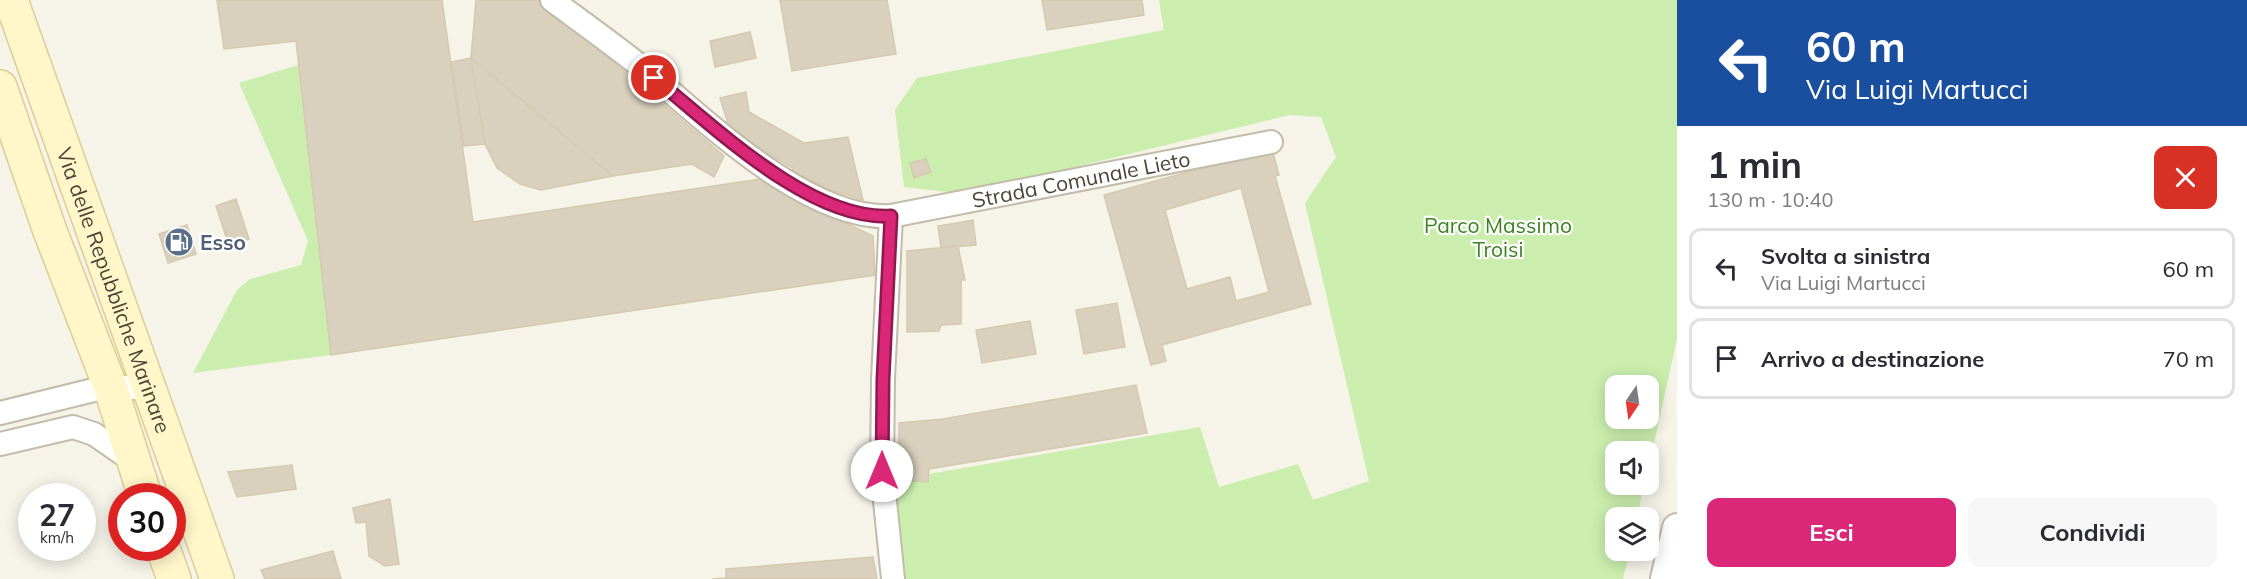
<!DOCTYPE html>
<html lang="it">
<head>
<meta charset="utf-8">
<style>
  :root { --surface:#fff; --page:#f7f7f7; --text:#2b2b33; --muted:#7c7c81; --line:#e1e1e2; --accent:#db2777 }
  body { margin:0; font-family:Mulish,sans-serif; background:var(--page); color:var(--text); height:100vh; display:flex; flex-direction:column; font-size:22px; white-space:nowrap }
  * { box-sizing:border-box; margin:0 }
  p { font-size:20px; color:var(--muted) }
  .icon { flex:none; width:33px; height:33px; fill:none; stroke:currentColor; stroke-width:2; stroke-linecap:round; stroke-linejoin:round }
  .map { position:relative; flex:1; overflow:hidden }
  .side { display:flex; flex-direction:column; background:var(--surface); width:570px }
  .side>* { flex:none }
  .top-card { background:#1a4fa0; color:#fff; overflow:hidden }
  .needle { width:39px; rotate:193deg }
  .tools { position:absolute; left:1605px; top:375px; display:grid; gap:12px }
  .tools a { display:grid; place-items:center; width:54px; height:54px; border-radius:12px; background:var(--surface); box-shadow:0 3px 15px #0003; font-size:30px }
  .speed { position:absolute; left:18px; top:483px; display:flex; gap:12px; font-size:30px; font-weight:700; text-align:center }
  .speed>* { display:grid; place-content:center; width:78px; height:78px; border-radius:50%; background:var(--surface); box-shadow:0 3px 15px #0003; line-height:1 }
  .speed small { font-size:15px; font-weight:400 }
  .speed .limit { border:9px solid #d22; background:#fff; color:#111 }
  .pin { position:absolute; display:grid; place-items:center; width:51px; height:51px; color:#fff; margin:-26px; border:3px solid #fff; border-radius:50%; box-shadow:0 2px 6px #0007 }
  .me { position:absolute; width:66px; margin:-33px; rotate:0deg; stroke-linejoin:round; filter:drop-shadow(0 0 4px #0008) }
  .turn { display:flex; align-items:center; gap:21px; height:126px; padding:0 30px; font-size:27px }
  .turn .icon { width:78px; height:78px; stroke-width:2.5 }
  .turn b { display:block; font-size:42px; line-height:51px }
  .round { display:grid; place-items:center; flex:none; width:63px; height:63px; border-radius:12px; background:var(--page) }
  .headline { display:flex; align-items:center; justify-content:space-between; height:102px; padding:0 30px }
  h1 { font-size:36px; font-weight:700; line-height:45px }
  .action { display:flex; gap:12px; margin-top:auto; padding:12px 30px }
  .action a { flex:1; height:69px; border-radius:12px; background:var(--accent); color:#fff; font-size:24px; font-weight:700; line-height:69px; text-align:center }
  .action a+a { background:var(--page); color:var(--text) }
  ul { padding:0; list-style:none }
  li { display:flex; align-items:center; gap:18px; height:81px; margin:0 12px 9px; padding:0 18px; border:3px solid var(--line); border-radius:12px }
  li div { flex:1 }
  li b { display:block; font-size:22px }
  li em { font-style:normal }
  main { display:flex; flex:1; min-height:0 }
  .map>svg:first-child { display:block }
  .green { fill:#cbeeae; fill-rule:evenodd }
  .building { fill:#d9d0bd; stroke:#d5c9af; stroke-width:1.5; fill-rule:evenodd }
  .lines { fill:none; stroke-linecap:round; stroke-linejoin:round }
  .minor-casing { stroke:#c3bcaa; stroke-width:26 }
  .tertiary-casing { stroke:#c3bcaa; stroke-width:32 }
  .secondary-casing { stroke:#dbce94; stroke-width:36 }
  .minor { stroke:#fff; stroke-width:22 }
  .tertiary { stroke:#fff; stroke-width:28 }
  .secondary { stroke:#fff7ca; stroke-width:33 }
  .route-casing { stroke:#8e194d; stroke-width:15 }
  .route { stroke:#db2777; stroke-width:10 }
  .labels { text-anchor:middle; dominant-baseline:central; stroke-width:4.5; stroke-linejoin:round; paint-order:stroke }
  .street-label { font-size:21px; fill:#4b4436; stroke:#fff }
  .park-label { font-size:21px; fill:#3e8422; stroke:#fff }
  .service-label { font-size:21px; font-weight:bold; fill:#4e5e75; stroke:#fff; text-anchor:start }
</style>
</head>
<body>
<main>
<div class="map">
<svg width="1677" height="579" viewBox="0 0 1677 579">
  <rect width="100%" height="100%" fill="#f6f3e9"/>
  <path class="green" d="M1159 0H1677V339L1649 466 1648 452H1616V484L1644 485 1637 517 1616 518V550L1630 551 1623 579H903L895 523 894 480 1200 427 1219 487 1298 464 1313 500 1369 481 1305 203 1336 157 1321 117 1289 115 965 194 904 187 895 110 917 78 1164 30ZM1616 386H1648V418H1616Z
    M298 65 331 355 193 373 237 290 250 279 301 265 308 241 239 83Z"/>
  <path class="building" d="M217 0H442L473 222 760 179 825 213 873 236 875 275 331 355 296 41 224 49Z
    M476 0H538L558 15 724 156 714 177 692 164 613 176 471 58Z
    M780 0H887L896 54 792 71Z
    M1042 0H1142L1144 15 1047 30Z
    M750 32 756 58 715 67 710 41Z
    M471 58 613 176 541 190 520 184 497 168 485 144Z
    M471 58 485 144 464 146 451 62Z
    M746 92 749 112 804 143 848 137 863 200 828 189 791 171 793 168 731 133 720 98Z
    M1272 149 1279 175 1275 176 1311 304 1162 345 1166 361 1151 365 1104 195ZM1241 188 1269 292 1236 301 1230 277 1187 289 1165 210Z
    M926 159 931 172 914 178 910 163Z
    M236 199 249 239 229 246 216 206Z
    M973 220 976 245 941 248 938 226Z
    M187 225 196 254 168 263 159 234Z
    M958 246 965 280H961V324L941 325 939 331 907 332V251Z
    M1117 303 1125 347 1084 354 1076 310Z
    M1030 321 1036 354 982 363 976 330Z
    M1136 385 1147 433 929 469 928 482 899 480V423L943 419Z
    M292 465 296 489 237 497 228 472Z
    M390 499 399 564 385 566 369 556 366 522 356 523 353 508Z
    M333 551 341 579H265L261 570Z
    M873 557 877 579H712L726 578V569Z"/>
  <g class="lines">
    <g class="minor-casing">
      <g id="minor">
        <path id="s1" d="M552 0C583 23 614 45 644 69 705 120 808 221 891 216L1271 142"/>
        <path d="M891 216 883 379 882 472 893 579"/>
        <path d="M0 413 110 386 149 389"/>
        <path d="M0 444 73 427 94 434 133 461"/>
      </g>
    </g>
    <g class="tertiary-casing">
      <path id="tertiary" d="M1665 579 1677 528"/>
    </g>
    <g class="secondary-casing">
      <g id="secondary">
        <path id="s2" d="M11 0 217 579"/>
        <path d="M0 87 50 231 110 386 145 496"/>
        <path d="M163 548 174 579"/>
      </g>
    </g>
    <use href="#minor" class="minor"/>
    <use href="#tertiary" class="tertiary"/>
    <use href="#secondary" class="secondary"/>
  </g>
  <g class="lines">
    <g class="route-casing">
      <path id="route" d="M654 78C714 126 810 221 891 216L883 379 882 471"/>
    </g>
    <use href="#route" class="route"/>
  </g>
  <defs>
    <g id="fuel-disc" transform="scale(1.5)"><circle r="9.5" fill="#5c6f8a" stroke="#fff"/><path d="M-5.5-6h7V0h2V4h1.3V-2.5L3-4.5l.8-.8L6-3V5H2.5V1h-1V6h-7ZM-4.2-4.7v3.2H.2V-4.7Z" fill="#fff"/></g>
  </defs>
  <g fill-rule="evenodd">
    <use href="#fuel-disc" x="179" y="242"/>
  </g>
  <g class="labels">
    <g class="street-label">
      <text stroke="none"><textPath href="#s1" startOffset="602">Strada Comunale Lieto</textPath></text>
      <text stroke="none"><textPath href="#s2" startOffset="308">Via delle Repubbliche Marinare</textPath></text>
    </g>
    <g class="park-label">
      <text x="1498" y="225">Parco Massimo<tspan x="1498" dy="24">Troisi</tspan></text>
    </g>
    <g class="service-label">
      <text x="200" y="242">Esso</text>
    </g>
  </g>
</svg>
<div class="tools">
<a><svg class="needle" viewBox="-14 -14 28 28"><path d="M0-13l5 13h-10z" fill="#e53935"/><path d="M0 13l5-13h-10z" fill="#7c7c81"/></svg></a>
<a><svg class="icon" aria-label="sound" viewBox="0 0 24 24"><path d="M4 9h4l5-4v14l-5-4H4zM17 9q2 3 0 6"/></svg></a>
<a><svg class="icon" aria-label="layers" viewBox="0 0 24 24"><path d="M12 4l9 5-9 5-9-5zM3 14l9 5 9-5"/></svg></a>
</div>
<div class="speed"><div>27<small>km/h</small></div><div class="limit">30</div></div>
<div class="pin" style="left:654px;top:78px;background:#d93025"><svg class="icon" aria-label="arrive" viewBox="0 0 24 24"><path d="M6 21V4h12l-3 4 3 4H6"/></svg></div>
<svg class="me" style="left:882px;top:471px" viewBox="-20 -20 40 40"><circle r="19" fill="#fff"/><path d="M0-13L10 11 0 6-10 11z" fill="#db2777"/></svg>
</div>
<section class="side">
<div class="top-card">
<div class="turn"><svg class="icon" aria-label="left" viewBox="0 0 24 24"><path d="M17 20v-9H6M10 6l-5 5 5 5"/></svg><div><b>60 m</b>Via Luigi Martucci</div></div>
</div>
<div class="headline"><div><h1>1 min</h1><p>130 m · 10:40</p></div><a class="round" style="background:#d93025;color:#fff"><svg class="icon" aria-label="close" viewBox="0 0 24 24"><path d="M6 6l12 12M18 6L6 18"/></svg></a></div>
<ul>
<li><svg class="icon" aria-label="left" viewBox="0 0 24 24"><path d="M17 20v-9H6M10 6l-5 5 5 5"/></svg><div><b>Svolta a sinistra</b><p>Via Luigi Martucci</p></div><em>60 m</em></li>
<li><svg class="icon" aria-label="arrive" viewBox="0 0 24 24"><path d="M6 21V4h12l-3 4 3 4H6"/></svg><div><b>Arrivo a destinazione</b></div><em>70 m</em></li>
</ul>
<div class="action"><a>Esci</a><a>Condividi</a></div>
</section>
</main>
</body>
</html>
